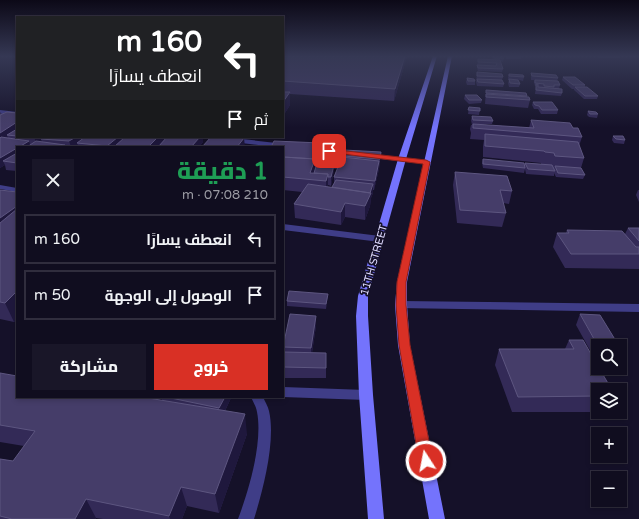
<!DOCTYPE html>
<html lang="ar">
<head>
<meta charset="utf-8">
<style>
  :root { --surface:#100d1f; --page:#191628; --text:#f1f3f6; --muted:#9c9ca4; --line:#302d3d; --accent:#d93025 }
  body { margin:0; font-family:"Varela Round",Cairo,sans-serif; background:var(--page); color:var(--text); direction:rtl; height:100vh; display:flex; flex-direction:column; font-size:15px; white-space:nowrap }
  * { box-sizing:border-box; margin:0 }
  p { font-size:13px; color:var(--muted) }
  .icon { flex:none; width:22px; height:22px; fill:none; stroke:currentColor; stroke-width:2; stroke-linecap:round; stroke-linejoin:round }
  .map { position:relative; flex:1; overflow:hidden; direction:ltr }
  .side { position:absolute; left:16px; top:146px; width:268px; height:252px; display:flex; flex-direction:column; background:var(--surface); border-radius:0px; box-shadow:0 2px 6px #0003,0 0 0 1px var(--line); direction:rtl }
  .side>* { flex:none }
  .top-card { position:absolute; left:16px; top:16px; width:268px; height:122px; border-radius:0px; box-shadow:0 2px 6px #0003,0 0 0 1px var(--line); direction:rtl; background:#202124; color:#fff; overflow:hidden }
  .controls { position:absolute; left:591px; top:339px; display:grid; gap:8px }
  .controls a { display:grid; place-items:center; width:36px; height:36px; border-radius:0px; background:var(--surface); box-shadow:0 2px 6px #0003,0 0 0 1px var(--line); font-size:20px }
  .pin { position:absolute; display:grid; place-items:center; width:34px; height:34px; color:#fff; margin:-17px; border-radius:8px; box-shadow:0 2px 6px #0006 }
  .me { position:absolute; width:44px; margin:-22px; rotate:349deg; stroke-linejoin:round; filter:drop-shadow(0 0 3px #0008) }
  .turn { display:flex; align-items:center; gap:14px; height:84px; padding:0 16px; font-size:18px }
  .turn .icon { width:52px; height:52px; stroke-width:2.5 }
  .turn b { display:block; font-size:28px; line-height:34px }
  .then { display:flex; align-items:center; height:38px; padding:0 16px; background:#0003; gap:8px; font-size:15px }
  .round { display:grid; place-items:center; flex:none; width:42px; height:42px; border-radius:0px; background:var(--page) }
  .overview { display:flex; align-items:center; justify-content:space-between; height:68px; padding:0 16px }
  h1 { font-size:24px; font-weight:800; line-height:30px; color:#1e9e55 }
  .primary-button { display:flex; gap:8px; margin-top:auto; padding:8px 16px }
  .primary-button a { flex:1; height:46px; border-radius:0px; background:var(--accent); color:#fff; font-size:16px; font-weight:800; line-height:46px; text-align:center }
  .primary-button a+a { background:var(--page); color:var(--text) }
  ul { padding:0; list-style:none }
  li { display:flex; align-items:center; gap:12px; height:50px; margin:0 8px 6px; padding:0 8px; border:2px solid var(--line); border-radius:0px }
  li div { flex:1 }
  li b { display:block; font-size:15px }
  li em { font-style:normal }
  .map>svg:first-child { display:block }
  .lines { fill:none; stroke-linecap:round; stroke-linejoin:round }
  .lane { fill:#3f3d87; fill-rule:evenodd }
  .street { fill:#3f3d87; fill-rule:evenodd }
  .secondary { fill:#7473fc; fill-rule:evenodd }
  .wall { fill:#332a57; fill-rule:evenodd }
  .shaded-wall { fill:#1f183d }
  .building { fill:#453d69; stroke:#5d5680 }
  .route { fill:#d93025; stroke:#8d1f18 }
  .labels { text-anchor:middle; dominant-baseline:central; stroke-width:3.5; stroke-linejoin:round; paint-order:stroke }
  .street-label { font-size:11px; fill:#dedafe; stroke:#151129 }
</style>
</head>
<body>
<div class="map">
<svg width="639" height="519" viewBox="0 0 639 519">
  <rect width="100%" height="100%" fill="#151129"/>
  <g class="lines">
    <path class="lane" d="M283 387 366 390 370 392 372 395 370 398 366 400 283 397Z
      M251 397H263C265 402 268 406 269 411 276 441 263 490 254 519H238C249 490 263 442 257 412 256 406 253 402 251 397Z"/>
    <path class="street" d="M0 110 17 112V116L0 114Z
      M204 137H225L285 144 289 146 285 148 207 139Z
      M306 147 426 160 430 162 426 164 309 151 305 149Z
      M0 185 17 188V192L0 189Z
      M283 224 380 236 385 239 380 242 283 230Z
      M401 301 639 304V312L397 308 395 305 397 302Z"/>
    <path class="secondary" d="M433 56H437L406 159 368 296V316L373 395 384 519H368L359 395 356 316 358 296 398 159Z
      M448 56H452L407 282V305L410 345 445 519H429L398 345 395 305 397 282Z"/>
  </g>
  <path class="wall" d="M283 56H407L394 101 290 94V105L283 116Z
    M491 56H502L504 58 503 62 500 61 503 69 502 72 478 71 477 68 478 59 493 60Z
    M506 56H521V59H506Z
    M596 56H621L620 58H600Z
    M477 72 503 77 502 80 504 84 503 87 477 86 476 82Z
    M531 73 558 78 557 81 560 85 559 89 562 93 561 96 535 94 536 86H535L534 83V80H531Z
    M509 74 524 77 523 81 519 80 520 84 519 87H509L508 83 509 80H508V77Z
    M563 77 585 85V87L598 96 597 99H584L574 90V89H572L562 80Z
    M467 78 475 81V85H467L466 82Z
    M486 90 527 96V97L530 100 528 108 485 104Z
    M465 95 482 100 481 103 469 104 464 99Z
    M533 102 558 110 557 114H541L538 109H534L532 105Z
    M469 107 480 108 479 115 468 114Z
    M588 111 598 114 597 118 589 117 587 115Z
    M0 112 2 114 17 113V137H167L203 142 199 147H17V171L6 170 5 165 0 168Z
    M472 116 493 121 492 124H474L529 128 531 120 573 128 582 137 579 146 584 158 581 168 585 175 583 179 556 177 554 173V176L526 174 525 169 524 173 483 168 482 163 483 159 525 166V163L541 164V163L483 157V146L484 140 470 139 471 133 470 129 471 125H472L471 120Z
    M613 136 625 140 624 144 614 143 612 140Z
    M321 143V151L319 160 322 161 341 152V157L339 165 342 157 344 150 381 152 379 169 374 190H373V193L371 198 370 206 365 220 345 217 341 225 295 218 294 204 302 192 283 190V147ZM334 169H337L334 177V184L332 187H328V185L331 186Z
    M455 172 512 191 509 204 503 203 506 213 502 227 457 223 453 185Z
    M0 190 17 192V319L14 322 0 319Z
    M638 190H639V202L636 195Z
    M628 228H639V269L565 268 553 247 557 233H566L567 230 625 234Z
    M328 294 326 309 287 306V301Z
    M580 314 598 346V412H512L495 365 499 349H565L569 340 596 361 576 325Z
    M316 316V326L312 353H326V378H283V347Z
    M620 347 626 358 621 368H609H620Z
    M0 373 17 397H161L159 400H162L161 397H230L231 398 225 411 247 434 219 513 187 506 182 519H103L96 518 95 519H0V459L13 461 24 446 0 442Z"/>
  <path class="shaded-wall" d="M405 56H407L394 101 395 89Z
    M290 92V105L283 116V102Z
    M17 122V132L7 135 8 138 2 141 0 137V133Z
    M34 137H49L41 139 42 142 37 145Z
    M76 137H89L77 143 78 145 75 147H71L69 141Z
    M118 137H129L117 147H108L107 146Z
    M158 137H167L158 147H148Z
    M200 137H203V142L199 147H191Z
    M244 138 245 147H237Z
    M29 141 31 147H19Z
    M321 143V151L316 167V159Z
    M17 148V158L3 161 5 165 0 168V158Z
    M341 152V157L338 169V165Z
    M315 159V172L312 180 310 173Z
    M335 161 334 170 331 186V177Z
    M379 161V169L374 190 375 181Z
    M328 174V187L326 193V181Z
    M373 184V193L371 198 370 206 365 220V206Z
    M345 203V217L341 225V212Z
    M17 206V218L0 231V218Z
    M17 291V319L14 322 5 303Z
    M316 316V326L311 359V348Z
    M156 397H161L157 403Z
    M225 397H230L231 398 221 419 219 408Z
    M245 414 247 434 219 513 215 494Z
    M181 487 187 506 182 519H170L169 516Z
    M86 499 96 518 95 519H75Z"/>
  <path class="building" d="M283 56H405L395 89 283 81Z
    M493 56H502L504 58H494Z
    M478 59 500 60 503 69 478 68 477 65 496 66 497 63 478 62Z
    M477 72 502 74 503 77 477 76Z
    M531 73 556 75 558 78 532 76Z
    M509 74 523 75 524 77 509 76Z
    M563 77H575L585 85H573Z
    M467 78 474 79 475 81H468Z
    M477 79 502 80 504 84 478 82Z
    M509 79 518 80 520 84 510 83Z
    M535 80 558 81 560 85H554V87L544 86V84L535 83Z
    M536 84H538V87L562 89V93L536 90Z
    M575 87H587L598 96H585Z
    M486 90 526 93 527 96 486 93Z
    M283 92H290L283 102Z
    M486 94 529 97 530 100 486 97Z
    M465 95H477L482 100H469Z
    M533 102H552L558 110H542L539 106 535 105Z
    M469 107 480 108V111L468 110Z
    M588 111 596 112 598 114H590Z
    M7 112 17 113V122L0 133V115Z
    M472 116 491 117 493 121 473 120Z
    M531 120 570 123 573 128H578L582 137 473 128V124L534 128Z
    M17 129V136L7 135Z
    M485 134 578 142 584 158 555 156 554 153 545 152 544 151 485 146Z
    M613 136H623L625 140 616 139Z
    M1 137 29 141 19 147H17V148L0 158V138Z
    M44 137H76L69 141 41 139Z
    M85 137H118L107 146 77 143Z
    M125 137H158L148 147H114Z
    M167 137H200L191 147H158Z
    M211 137H229L244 138 237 147H202Z
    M36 141 65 145 61 147H27Z
    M274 141 321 143 316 159 283 157V147H271Z
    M344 150 381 152 380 159 342 156Z
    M326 151 341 152 338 165 335 164V161H322Z
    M17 153V163L3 161Z
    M283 157 315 159 310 173 328 174 326 181 283 177Z
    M342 157 379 161 375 181 334 177Z
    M483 159 524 163 525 168 483 164Z
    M318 160 335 161 331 177H328V174L314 173Z
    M525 163 552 165 555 171 528 169Z
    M555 166 581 168 585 175 558 173Z
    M455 172 507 176 512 191 500 190 506 213 460 210Z
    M336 180 373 184 370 193 332 187Z
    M308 184 371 193 365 206 345 203 341 212 294 204Z
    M0 190 17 192V206L0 218Z
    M17 209V291L5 303 0 302V223Z
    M628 228H639V241Z
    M567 230 622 231 636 247H639V254H571L557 233H569Z
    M289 291 328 294 326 304 287 301Z
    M290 314 316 316 311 348 283 347Z
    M580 314 600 315 619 346H598Z
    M569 340H583L598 366V368H599L612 390H598V396L518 397 499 349H574Z
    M620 347 626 358H620Z
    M283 352 326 353V368L283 367Z
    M0 373 17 376V397H142L245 414 215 494 181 487 169 516 86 499 75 519H12L0 516V459L13 461 35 431 0 425Z
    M166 397H225L219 408Z"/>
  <linearGradient id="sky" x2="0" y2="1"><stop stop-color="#0c0917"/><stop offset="0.44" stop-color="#353854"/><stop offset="1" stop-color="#353854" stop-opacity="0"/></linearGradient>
  <rect width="639" height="128" fill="url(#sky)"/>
  <path class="route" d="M329 149 426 160 430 162 406 282V305L410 345 433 461 431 466 426 467 422 466 419 461 399 345 396 305 397 282 423 164 327 152 326 151Z"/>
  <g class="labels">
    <g class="street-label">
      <text transform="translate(374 260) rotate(-74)">11TH STREET</text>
    </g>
  </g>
</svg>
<div class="controls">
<a><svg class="icon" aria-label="search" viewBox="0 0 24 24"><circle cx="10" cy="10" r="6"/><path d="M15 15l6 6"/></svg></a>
<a><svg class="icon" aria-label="layers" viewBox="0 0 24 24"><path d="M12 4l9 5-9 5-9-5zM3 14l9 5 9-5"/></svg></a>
<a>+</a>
<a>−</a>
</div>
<div class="pin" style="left:329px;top:151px;background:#d93025"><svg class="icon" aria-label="arrive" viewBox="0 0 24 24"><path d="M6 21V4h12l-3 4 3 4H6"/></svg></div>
<svg class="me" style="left:426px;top:461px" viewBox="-20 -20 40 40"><circle r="17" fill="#d93025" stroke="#fff" stroke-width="3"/><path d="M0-11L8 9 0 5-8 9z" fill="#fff"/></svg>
<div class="top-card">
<div class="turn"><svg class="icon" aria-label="left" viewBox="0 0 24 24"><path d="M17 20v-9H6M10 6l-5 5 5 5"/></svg><div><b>160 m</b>انعطف يسارًا</div></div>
<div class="then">ثم<svg class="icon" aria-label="arrive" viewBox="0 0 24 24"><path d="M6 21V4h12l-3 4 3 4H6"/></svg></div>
</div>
<section class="side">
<div class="overview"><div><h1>1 دقيقة</h1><p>210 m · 07:08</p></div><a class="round"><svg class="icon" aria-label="close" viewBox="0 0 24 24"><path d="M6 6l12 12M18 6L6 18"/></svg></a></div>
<ul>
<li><svg class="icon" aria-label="left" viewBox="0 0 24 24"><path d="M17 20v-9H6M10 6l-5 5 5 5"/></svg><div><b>انعطف يسارًا</b></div><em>160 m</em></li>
<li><svg class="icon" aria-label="arrive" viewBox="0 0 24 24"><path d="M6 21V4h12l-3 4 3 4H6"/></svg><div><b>الوصول إلى الوجهة</b></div><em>50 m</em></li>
</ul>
<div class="primary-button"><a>خروج</a><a>مشاركة</a></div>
</section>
</div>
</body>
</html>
